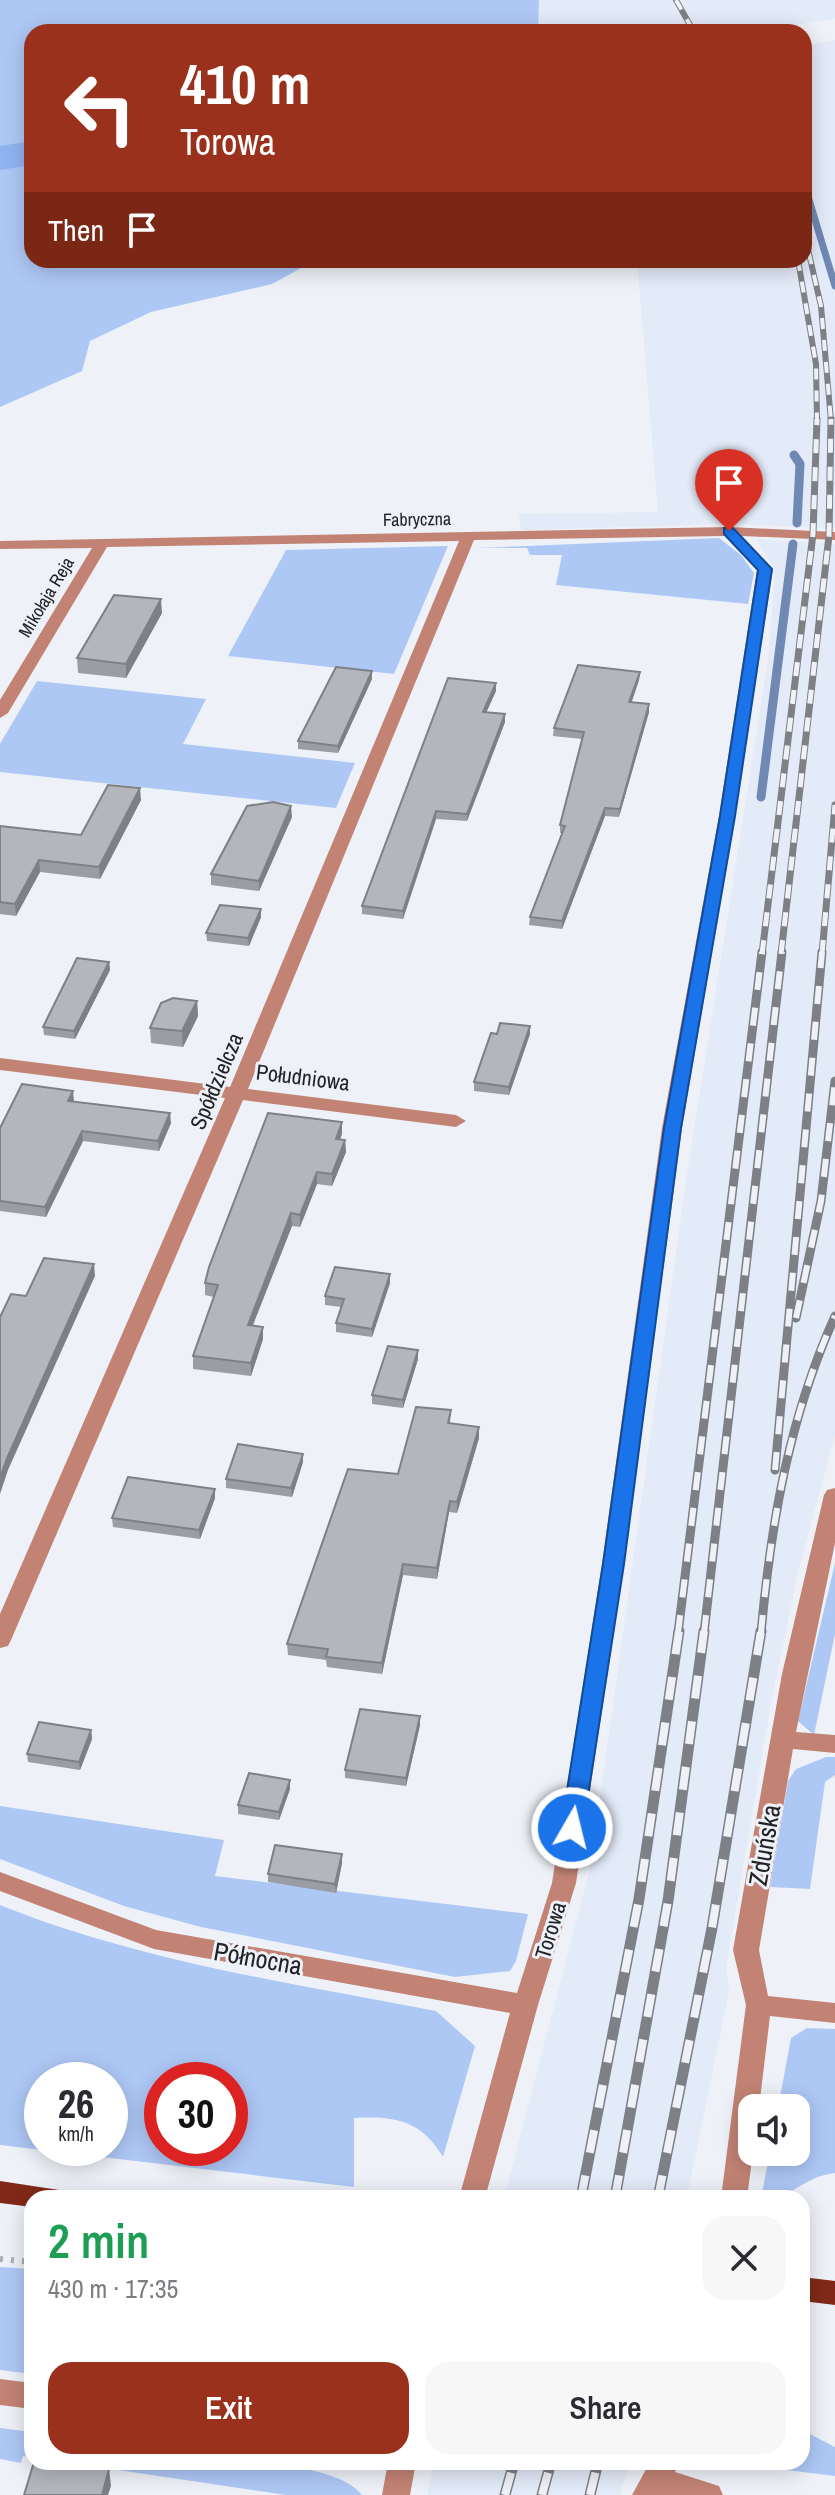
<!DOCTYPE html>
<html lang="en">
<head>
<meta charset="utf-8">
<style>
  :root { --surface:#fff; --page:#f7f7f7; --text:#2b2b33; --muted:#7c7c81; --accent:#9a311c }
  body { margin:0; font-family:"Archivo Narrow",sans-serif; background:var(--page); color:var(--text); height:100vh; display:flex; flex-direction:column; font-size:30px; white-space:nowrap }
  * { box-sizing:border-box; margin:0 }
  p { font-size:26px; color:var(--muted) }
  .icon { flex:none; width:44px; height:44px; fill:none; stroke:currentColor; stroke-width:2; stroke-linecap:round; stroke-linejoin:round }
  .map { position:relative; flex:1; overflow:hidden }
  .details { position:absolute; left:24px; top:2190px; width:786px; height:280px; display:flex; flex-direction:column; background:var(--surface); border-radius:24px; box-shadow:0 4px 20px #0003 }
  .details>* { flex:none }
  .guide { position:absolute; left:24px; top:24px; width:788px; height:244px; border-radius:24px; box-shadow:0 4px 20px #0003; background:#9a311c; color:#fff; overflow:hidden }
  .fabs { position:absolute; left:738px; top:2094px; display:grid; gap:16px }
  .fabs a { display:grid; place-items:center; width:72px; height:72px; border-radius:16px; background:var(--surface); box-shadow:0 4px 20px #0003; font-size:40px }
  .speed { position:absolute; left:24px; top:2062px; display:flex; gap:16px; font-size:40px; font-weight:700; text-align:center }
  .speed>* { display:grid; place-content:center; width:104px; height:104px; border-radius:50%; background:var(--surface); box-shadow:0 4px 20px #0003; line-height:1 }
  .speed small { font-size:20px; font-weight:400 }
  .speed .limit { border:12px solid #d22; background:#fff; color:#111 }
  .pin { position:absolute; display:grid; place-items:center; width:68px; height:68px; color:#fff; margin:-82px -34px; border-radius:50% 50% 50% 0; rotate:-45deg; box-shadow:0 0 8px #0007 }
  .pin .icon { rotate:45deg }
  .me { position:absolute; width:88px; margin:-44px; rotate:8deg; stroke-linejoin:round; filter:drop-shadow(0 0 6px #0008) }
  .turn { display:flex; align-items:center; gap:28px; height:168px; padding:0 24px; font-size:36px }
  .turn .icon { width:104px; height:104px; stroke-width:2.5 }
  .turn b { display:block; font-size:56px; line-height:68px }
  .then { display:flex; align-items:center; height:76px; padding:0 24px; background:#0003; gap:16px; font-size:30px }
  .round { display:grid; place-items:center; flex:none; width:84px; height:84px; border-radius:24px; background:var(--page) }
  .overview { display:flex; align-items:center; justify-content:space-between; height:136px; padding:0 24px }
  h1 { font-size:48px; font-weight:600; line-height:60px; color:#1e9e55 }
  .action { display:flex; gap:16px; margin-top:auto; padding:16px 24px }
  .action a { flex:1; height:92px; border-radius:24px; background:var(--accent); color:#fff; font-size:32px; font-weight:600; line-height:92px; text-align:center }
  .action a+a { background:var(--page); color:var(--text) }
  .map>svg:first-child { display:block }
  .built { fill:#e3eaf8 }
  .green { fill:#aec8f6; fill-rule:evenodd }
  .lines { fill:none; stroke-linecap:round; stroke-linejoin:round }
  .stream-far1 { stroke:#6f88b4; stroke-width:7 }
  .stream { stroke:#6f88b4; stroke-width:9 }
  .river { fill:#90b3f2; fill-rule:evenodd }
  .path { stroke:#abaeb3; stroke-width:6; stroke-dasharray:3 8; stroke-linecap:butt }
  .minor { fill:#c28374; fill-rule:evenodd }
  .primary { fill:#812918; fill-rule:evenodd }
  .rail-far3-casing { stroke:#7d8084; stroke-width:6 }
  .rail-far2-casing { stroke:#7d8084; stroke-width:7 }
  .rail-far1-casing { stroke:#7d8084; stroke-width:9 }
  .rail-casing { stroke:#7d8084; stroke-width:11 }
  .rail-far3 { stroke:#eef2f8; stroke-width:4; stroke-dasharray:11; stroke-linecap:butt }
  .rail-far2 { stroke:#eef2f8; stroke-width:5; stroke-dasharray:14; stroke-linecap:butt }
  .rail-far1 { stroke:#eef2f8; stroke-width:6; stroke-dasharray:18; stroke-linecap:butt }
  .rail { stroke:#eef2f8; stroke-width:8; stroke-dasharray:23; stroke-linecap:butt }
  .wall { fill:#9a9da3 }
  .shaded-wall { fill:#7d8084 }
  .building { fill:#b3b7bd; stroke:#7d8084; stroke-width:2 }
  .route { fill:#1a73e8; stroke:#114b97; stroke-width:2 }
  .labels { text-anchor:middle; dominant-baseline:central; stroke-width:6; stroke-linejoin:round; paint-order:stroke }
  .far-street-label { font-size:18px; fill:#222325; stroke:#eef2f8 }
  .street-label { font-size:22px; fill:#222325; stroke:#eef2f8 }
  .near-street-label { font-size:26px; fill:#222325; stroke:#eef2f8 }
</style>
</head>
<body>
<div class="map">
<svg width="835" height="2495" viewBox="0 0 835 2495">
  <rect width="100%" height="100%" fill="#eef2f8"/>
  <path class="built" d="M539 0H835V19L743 32H538Z
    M835 40V528L729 524 521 530 519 514 658 512 637 260H804V46Z
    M756 539 835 544V1435L798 1572 772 1698 726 1968 729 1991 687 2198H504L590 1869 687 1174 768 660 775 571Z
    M434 2462H630L620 2495H427Z"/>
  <path class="green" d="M0 0H539L538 32H32V145L0 150Z
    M32 160V260H316L272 284 151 312 90 341 82 371 0 407V164Z
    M719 538 741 555 754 573 748 604 556 585 562 555H530L527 548H479Z
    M448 546 394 674 228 656 286 550Z
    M37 681 206 699 183 744 355 763 336 808 0 772V744Z
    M835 1563V1634L814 1735 798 1721Z
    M826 1757H835V1775L825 1782 810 1889 770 1887 788 1781 796 1769Z
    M0 1806 224 1840 215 1876 528 1914 516 1961 510 1971 455 1977 201 1927 124 1906 0 1859Z
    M0 1905C139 1961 290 1983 436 2011L475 2046 443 2157C421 2120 395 2116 354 2118V2187L0 2145ZM42 2080H110V2148H42ZM162 2080H230V2148H162Z
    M807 2028 835 2029V2173C799 2178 797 2198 761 2198L770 2152H796V2108H778L791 2038Z
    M0 2267 32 2269V2374L0 2370Z
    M0 2428 32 2432V2457L23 2456 21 2463 0 2459Z
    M802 2430 835 2447V2476L722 2462H802Z
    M64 2462C126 2462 325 2447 362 2495H286Z"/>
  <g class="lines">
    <path class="stream-far1" d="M804 183 835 286"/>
    <path class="stream" d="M794 455 800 464 797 523
      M761 797 793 544"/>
    <path class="river" d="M32 141V165L0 170V146Z"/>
    <path class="path" d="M0 2259 32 2262"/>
    <path class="minor" d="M729 527 835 532V540L742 536 773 569 735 816 682 1128 624 1564 576 1883 538 2005 485 2198H459L510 2013 154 1949 0 1891V1872L156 1930 517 1993 552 1883 602 1564 662 1128 719 816 757 570 725 536 474 540 248 1089 456 1115 466 1121 456 1127 243 1100 11 1640 8 1646 0 1648V1614L225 1098 0 1070V1058L230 1087 459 541 107 547 8 713 0 718V700L92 548 0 549V541Z
      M835 1488V1543L796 1732 835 1735V1753L793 1749 759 1950 768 1996 835 2003V2023L770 2016 759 2108H752L753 2152 747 2198H721L746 2005 733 1950 782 1674 824 1495 827 1490Z
      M0 2379 32 2383V2409L0 2405Z
      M388 2462H416L410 2495H382Z
      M650 2462H678L675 2472 719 2486 723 2495H632Z"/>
    <path class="primary" d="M0 2181 59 2190 63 2198H32V2207L0 2203Z
      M802 2277 835 2281V2305L802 2301Z"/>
    <g class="rail-far3-casing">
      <path id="rail-far3" d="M676 0 694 32
        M804 232 821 306 831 421
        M798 260 816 364 817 421"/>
    </g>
    <g class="rail-far2-casing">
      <path id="rail-far2" d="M762 954 813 534 817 419
        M781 954 829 536 831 419
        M822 954 835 805"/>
    </g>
    <g class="rail-far1-casing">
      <path id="rail-far1" d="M796 1318 821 1201 835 1081
        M775 1470 822 952
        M678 1633 762 952
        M704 1633 782 952
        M761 1633C771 1522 789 1418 835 1316"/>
    </g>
    <g class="rail-casing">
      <path id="rail" d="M581 2198 639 1899 679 1631
        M615 2198 668 1901 704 1631
        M658 2198 712 1928 761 1631
        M505 2495 514 2462
        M542 2495 551 2462
        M590 2495 598 2462"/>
    </g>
    <use href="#rail-far3" class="rail-far3"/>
    <use href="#rail-far2" class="rail-far2"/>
    <use href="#rail-far1" class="rail-far1"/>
    <use href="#rail" class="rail"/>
  </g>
  <path class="wall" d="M162 613 126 678 78 673 77 658Z
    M372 671V679L338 753 298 749V741Z
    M640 672 639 680 631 703 649 704V712L619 817 605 816 562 929 529 925 530 917 562 833H560V825L582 739 553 736 554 728Z
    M496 683V691L486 712 505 722 467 821 436 819 403 919 362 914V906Z
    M141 800 100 879 40 872 16 916 0 914V826L81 835Z
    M292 817 259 891 211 885V874Z
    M261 909V917L249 946 207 941 206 933Z
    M109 962 110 970 75 1039 44 1035 43 1027Z
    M197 1001 198 1016 183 1047 151 1043 150 1028Z
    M530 1034 509 1095 474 1091V1082Z
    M74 1101 73 1102 171 1123 159 1151 83 1141 46 1217 0 1211V1128Z
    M342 1134 340 1139 345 1140 346 1152 332 1186 317 1184 300 1227 292 1226 253 1325 263 1339 251 1376 193 1369V1356L214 1297 205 1295V1283Z
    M390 1283 372 1337 336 1332V1323L341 1307 325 1305V1296Z
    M418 1359 403 1408 372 1404V1395Z
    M451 1410 450 1424 479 1427V1438L457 1513 449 1512 437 1579 403 1575 382 1674 327 1667 326 1660 288 1655 287 1644 398 1474Z
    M303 1454V1462L292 1497 226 1488V1479Z
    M215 1498 200 1539 113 1527 112 1518Z
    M420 1725 406 1786 345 1778V1770Z
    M91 1730 92 1739 80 1770 28 1762 27 1754Z
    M290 1789 279 1820 238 1814V1805Z
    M342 1854V1863L336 1893 268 1882V1874Z"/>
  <path class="shaded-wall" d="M161 599 162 613 126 678V664Z
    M372 671V679L338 753V746Z
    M640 672 639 680 629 710V702Z
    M496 683V691L483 720V712Z
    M649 704V712L619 817 620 809Z
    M505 714V722L467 821V814Z
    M140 788 141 800 100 879 99 867Z
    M291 806 292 817 259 891V881Z
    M605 808V816L562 929V921Z
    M436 811V819L403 919V911Z
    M39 860 40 872 16 916 15 904Z
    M261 909V917L249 946 248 938Z
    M109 962 110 970 75 1039 74 1031Z
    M197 1001 198 1016 183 1047 182 1031Z
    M530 1026V1034L509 1095V1087Z
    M73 1091 74 1101 68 1111V1101Z
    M170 1113 171 1123 159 1151 158 1141Z
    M342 1122V1134L336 1151V1139Z
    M82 1131 83 1141 46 1217 45 1207Z
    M345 1140 346 1152 332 1186V1174Z
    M317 1172V1184L300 1227V1215Z
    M291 1213 292 1226 248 1337V1325Z
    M94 1264 95 1276 8 1470 0 1494V1478L7 1458Z
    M390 1274V1283L372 1337V1329Z
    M263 1327V1339L251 1376V1363Z
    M418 1350V1359L403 1408V1400Z
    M479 1427V1438L457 1513V1502Z
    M303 1454V1462L292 1497 291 1488Z
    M215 1489V1498L200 1539 199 1530Z
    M450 1501 449 1512 437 1579V1568Z
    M403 1564V1575L382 1674V1663Z
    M420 1716V1725L406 1786V1778Z
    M91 1730 92 1739 80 1770 79 1762Z
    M290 1780V1789L279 1820V1812Z
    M342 1854V1863L336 1893 335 1884Z
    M109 2469 111 2486 108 2495H102Z"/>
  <path class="building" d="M114 595 161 599 126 664 77 658Z
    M578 665 640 672 629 702 649 704 620 809 605 808 562 921 530 917 565 826 560 825 584 732 554 728Z
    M336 667 372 671 338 746 298 741Z
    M448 678 496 683 483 712 505 714 467 814 436 811 403 911 362 906Z
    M108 785 140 788 99 867 39 860 15 904 0 902V826L81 835Z
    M273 802 291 806 259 881 211 874 247 806Z
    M220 905 261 909 248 938 206 933Z
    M77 958 109 962 74 1031 43 1027Z
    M173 998 197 1001 182 1031 150 1028 161 1003Z
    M500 1023 530 1026 509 1087 474 1082 491 1033 497 1034Z
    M22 1084 73 1091 68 1101 170 1113 158 1141 82 1131 45 1207 0 1201V1128Z
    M268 1113 342 1122 336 1139 345 1140 332 1174 317 1172 300 1215 291 1213 248 1325 263 1327 251 1363 193 1356 218 1285 205 1283 209 1267Z
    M44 1258 94 1264 7 1458 0 1478V1317L11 1294 26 1296Z
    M335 1267 390 1274 372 1329 336 1323 344 1299 325 1296Z
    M388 1346 418 1350 403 1400 372 1395Z
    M416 1407 451 1410 448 1423 479 1427 457 1502 450 1501 437 1568 403 1564 382 1663 326 1657 328 1649 287 1644 348 1469 398 1474Z
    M238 1444 303 1454 291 1488 226 1479Z
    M128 1477 215 1489 199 1530 112 1518Z
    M360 1709 420 1716 406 1778 345 1770Z
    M39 1722 91 1730 79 1762 27 1754Z
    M249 1773 290 1780 279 1812 238 1805Z
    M275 1845 342 1854 335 1884 268 1874Z
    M34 2462H69L109 2469 102 2495H24Z"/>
  <path class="route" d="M724 528H733L772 569 735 816 681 1128 624 1564 583 1828 572 1837 561 1828 603 1564 664 1128 720 816 758 570 724 534Z"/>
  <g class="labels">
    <g class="far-street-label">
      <text transform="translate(417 519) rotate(-1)">Fabryczna</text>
      <text transform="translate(46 597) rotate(-59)">Mikołaja Reja</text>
    </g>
    <g class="street-label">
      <text transform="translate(303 1077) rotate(7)">Południowa</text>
      <text transform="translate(216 1081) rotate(-67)">Spółdzielcza</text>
      <text transform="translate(550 1930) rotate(-73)">Torowa</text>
    </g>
    <g class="near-street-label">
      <text transform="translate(764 1845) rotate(-80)">Zduńska</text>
      <text transform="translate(258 1958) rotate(10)">Północna</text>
    </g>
  </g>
</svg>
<div class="fabs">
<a><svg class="icon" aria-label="sound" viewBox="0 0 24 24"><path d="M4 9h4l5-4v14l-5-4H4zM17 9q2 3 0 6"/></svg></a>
</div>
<div class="speed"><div>26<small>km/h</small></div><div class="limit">30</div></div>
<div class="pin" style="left:729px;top:531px;background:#d93025"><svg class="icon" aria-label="arrive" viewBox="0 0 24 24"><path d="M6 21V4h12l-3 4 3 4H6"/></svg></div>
<svg class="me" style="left:572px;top:1828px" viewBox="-20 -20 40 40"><circle r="17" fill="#1a73e8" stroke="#fff" stroke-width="3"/><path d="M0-11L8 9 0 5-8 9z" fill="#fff"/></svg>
<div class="guide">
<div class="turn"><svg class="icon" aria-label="left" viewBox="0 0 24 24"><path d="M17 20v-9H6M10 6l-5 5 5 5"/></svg><div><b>410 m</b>Torowa</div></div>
<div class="then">Then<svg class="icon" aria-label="arrive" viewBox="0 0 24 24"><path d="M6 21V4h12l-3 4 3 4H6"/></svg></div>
</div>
<section class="details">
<div class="overview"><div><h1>2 min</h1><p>430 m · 17:35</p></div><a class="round"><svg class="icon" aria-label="close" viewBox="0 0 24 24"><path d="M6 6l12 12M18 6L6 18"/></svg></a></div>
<div class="action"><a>Exit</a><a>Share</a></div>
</section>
</div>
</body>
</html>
